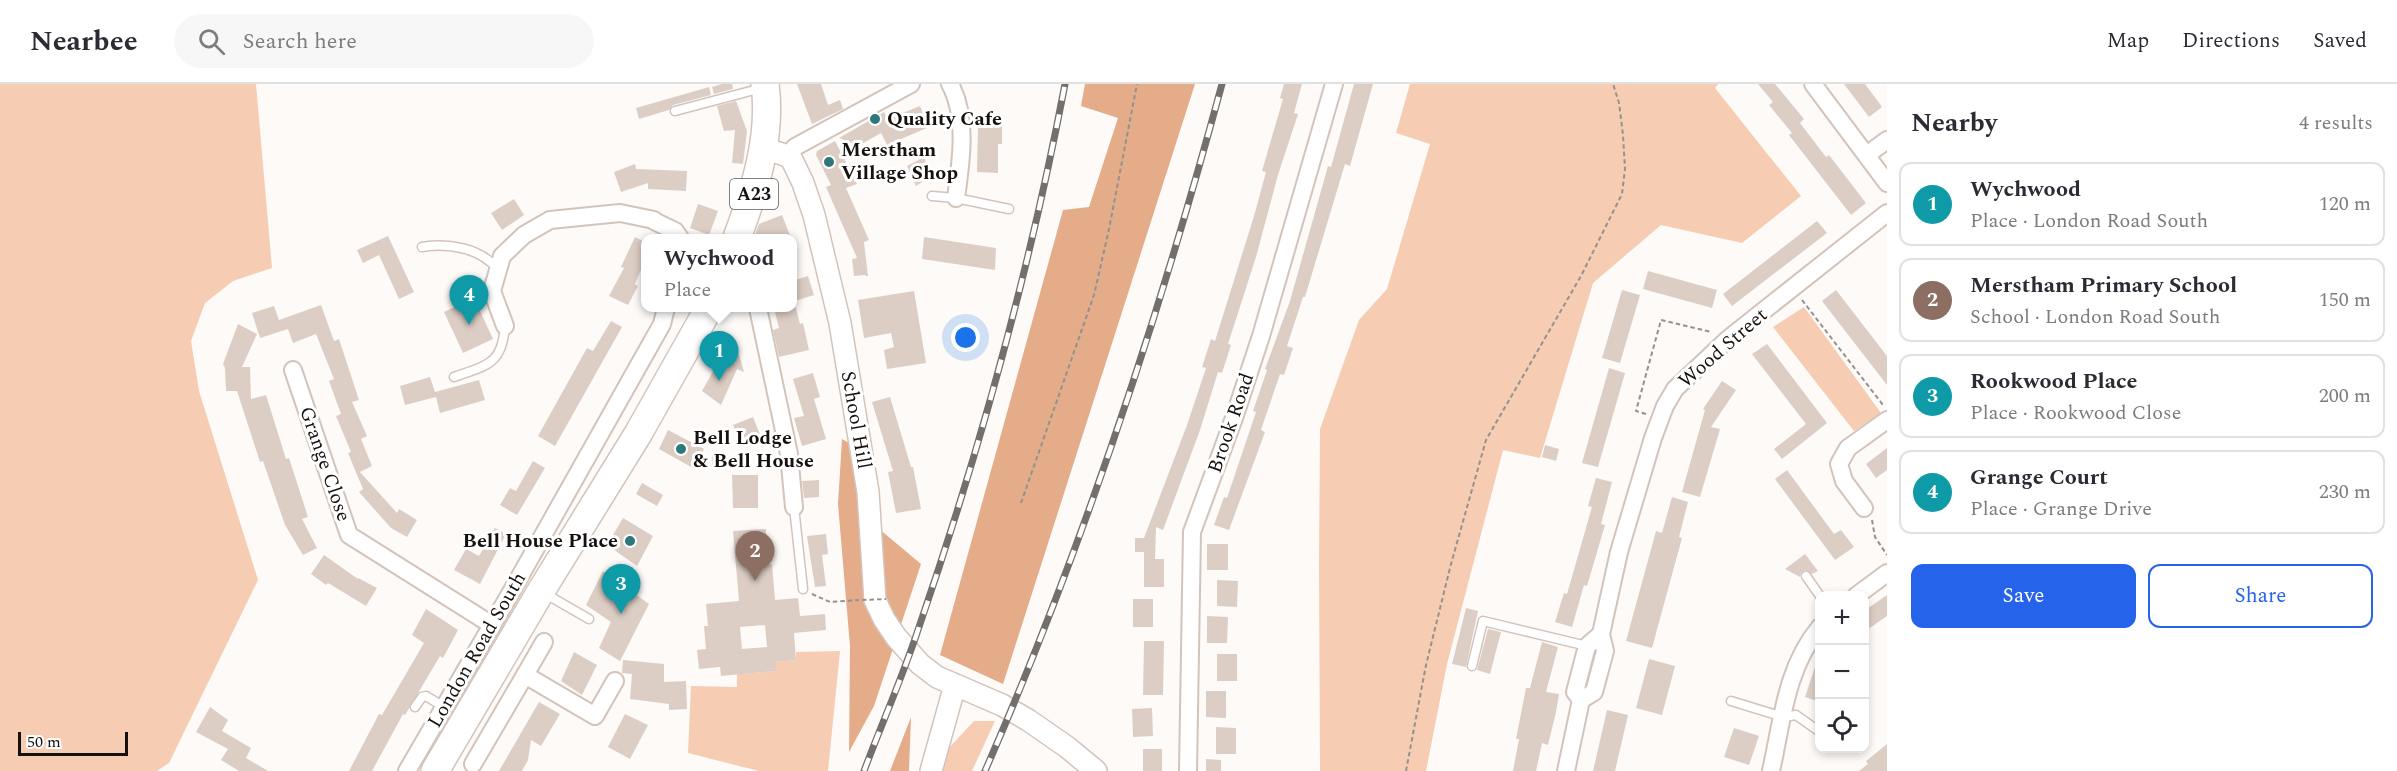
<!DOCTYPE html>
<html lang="en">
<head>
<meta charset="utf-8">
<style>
  body { margin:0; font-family:Spectral,serif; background:#f7f7f7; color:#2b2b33 }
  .controls { position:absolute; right:18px; bottom:18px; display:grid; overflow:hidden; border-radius:12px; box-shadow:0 3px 9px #0003 }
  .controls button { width:54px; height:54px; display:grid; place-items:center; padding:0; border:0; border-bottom:2px solid #e1e1e2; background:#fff; color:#2b2b33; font:30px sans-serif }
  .scale { position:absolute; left:18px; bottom:15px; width:110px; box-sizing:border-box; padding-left:6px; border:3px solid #16110e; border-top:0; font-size:16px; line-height:21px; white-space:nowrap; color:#16110e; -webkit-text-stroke:4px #fff; paint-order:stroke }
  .you { position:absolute; left:966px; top:254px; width:21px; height:21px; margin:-15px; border:4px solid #fff; border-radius:50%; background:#1a73e8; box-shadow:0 0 0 9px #1a73e833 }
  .badge { display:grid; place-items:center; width:39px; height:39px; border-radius:50%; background:#2563eb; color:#fff; font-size:20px; font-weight:700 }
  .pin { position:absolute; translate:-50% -50px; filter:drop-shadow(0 2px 3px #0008) }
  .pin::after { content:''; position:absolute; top:32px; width:21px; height:18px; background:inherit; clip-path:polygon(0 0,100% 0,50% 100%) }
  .popup { position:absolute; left:641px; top:150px; width:156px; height:78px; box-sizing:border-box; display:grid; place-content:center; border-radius:12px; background:#fff; filter:drop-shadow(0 2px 4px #0005); font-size:20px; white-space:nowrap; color:#7c7c81 }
  .popup b { font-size:22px; color:#2b2b33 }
  .popup::after { content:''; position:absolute; left:50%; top:100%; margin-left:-12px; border:12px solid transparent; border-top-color:#fff }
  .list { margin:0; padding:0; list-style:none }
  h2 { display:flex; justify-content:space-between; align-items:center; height:78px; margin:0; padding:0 24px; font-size:26px }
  h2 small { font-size:20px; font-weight:400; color:#7c7c81 }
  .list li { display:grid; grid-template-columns:39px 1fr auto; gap:18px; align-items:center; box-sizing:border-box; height:84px; margin:0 12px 12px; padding:0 12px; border:2px solid #e1e1e2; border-radius:12px }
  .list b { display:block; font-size:22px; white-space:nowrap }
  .list p { margin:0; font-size:20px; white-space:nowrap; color:#7c7c81 }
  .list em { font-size:20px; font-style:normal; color:#7c7c81 }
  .actions { display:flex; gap:12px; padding:18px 24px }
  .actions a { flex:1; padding:14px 0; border:2px solid #2563eb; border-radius:12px; text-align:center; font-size:21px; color:#2563eb }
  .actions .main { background:#2563eb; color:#fff }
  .icon { flex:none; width:33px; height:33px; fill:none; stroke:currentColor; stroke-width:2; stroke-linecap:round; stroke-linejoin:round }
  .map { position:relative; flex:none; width:1887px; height:687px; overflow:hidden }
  header { display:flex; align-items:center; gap:36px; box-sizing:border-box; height:84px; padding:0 30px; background:#fff; border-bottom:2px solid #e1e1e2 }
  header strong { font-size:28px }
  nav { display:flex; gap:33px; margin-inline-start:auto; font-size:21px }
  .search { width:420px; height:54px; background:#f7f7f7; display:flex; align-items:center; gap:15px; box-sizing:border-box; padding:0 21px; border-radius:33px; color:#7c7c81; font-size:22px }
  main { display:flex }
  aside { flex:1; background:#fff }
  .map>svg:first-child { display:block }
  .green { fill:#f6ccb2 }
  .forest { fill:#e4ac89 }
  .building { fill:#ddcec5; fill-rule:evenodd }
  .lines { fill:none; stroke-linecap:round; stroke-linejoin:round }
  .service-casing { stroke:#d3c4bb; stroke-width:11 }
  .minor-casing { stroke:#d3c4bb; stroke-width:20 }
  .tertiary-casing { stroke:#d3c4bb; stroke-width:24 }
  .primary-casing { stroke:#d3c4bb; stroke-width:30 }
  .path { stroke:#95918f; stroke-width:2; stroke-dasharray:4.5 3; stroke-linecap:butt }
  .service { stroke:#fff; stroke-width:8 }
  .minor { stroke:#fff; stroke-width:16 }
  .tertiary { stroke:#fff; stroke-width:21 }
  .primary { stroke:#fff; stroke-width:27 }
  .rail-casing { stroke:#736f6c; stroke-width:7 }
  .rail { stroke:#fff; stroke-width:4.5; stroke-dasharray:14; stroke-linecap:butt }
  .path-bridge { stroke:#95918f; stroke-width:2; stroke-dasharray:4.5 3; stroke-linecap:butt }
  .poi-dot { fill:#2e777d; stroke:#fff; stroke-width:2 }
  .labels { text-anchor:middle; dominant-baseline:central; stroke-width:6; stroke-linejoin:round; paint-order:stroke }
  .shield { fill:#fff; stroke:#5c5856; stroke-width:1.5 }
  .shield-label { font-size:18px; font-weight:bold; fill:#16110e }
  .poi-label { font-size:20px; font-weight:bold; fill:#16110e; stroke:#fff; text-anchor:start }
  .street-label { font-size:20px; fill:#16110e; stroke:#fff }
</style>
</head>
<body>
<header>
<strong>Nearbee</strong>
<div class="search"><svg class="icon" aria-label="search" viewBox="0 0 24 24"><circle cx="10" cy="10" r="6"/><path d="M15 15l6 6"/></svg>Search here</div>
<nav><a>Map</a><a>Directions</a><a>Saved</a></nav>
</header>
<main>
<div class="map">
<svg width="1887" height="687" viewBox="0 0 1887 687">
  <rect width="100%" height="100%" fill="#fdfaf8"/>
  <g class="green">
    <polygon points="0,0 256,0 272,184 233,197 205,219 191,257 199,307 258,496 169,679 157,687 0,687"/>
    <polygon points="1410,0 1718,0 1715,4 1801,112 1742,159 1661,141 1593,199 1540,374 1503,366 1447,580 1426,687 1320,687 1319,480 1320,345 1359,236 1387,205 1430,60 1396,49"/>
    <polygon points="1804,223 1881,329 1854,347 1773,243"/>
    <polygon points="840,567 828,687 759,687 688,669 691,602 737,603 737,590 776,587 776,578 796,576 796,568"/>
    <polygon points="974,637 995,637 972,687 941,687 947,666"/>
  </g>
  <g class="forest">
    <polygon points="1085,0 1195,0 1003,600 940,571 1063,126 1089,123 1118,34 1081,22"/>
    <polygon points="842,355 849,359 878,444 921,480 874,622 849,668 850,562 838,420"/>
    <polygon points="911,633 909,687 890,687"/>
  </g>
  <g class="building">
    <polygon points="722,0 732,0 733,5 714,10 712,3"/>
    <polygon points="797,0 821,0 828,21 840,16 843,25 812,40"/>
    <polygon points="1284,0 1302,0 1294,29 1298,30 1278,91 1256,173 1228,260 1231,261 1222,289 1218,288 1200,346 1163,446 1156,443 1155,475 1164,475 1164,503 1144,503 1144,468 1135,468 1135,454 1144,454 1187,341 1206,284 1202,283 1211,255 1215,257 1254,132 1266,88 1262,87 1283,15 1280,14"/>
    <polygon points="1354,0 1373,0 1350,82 1345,80 1305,213 1303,213 1287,262 1293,264 1284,291 1280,290 1261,346 1265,348 1229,446 1214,441 1224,413 1227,414 1256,328 1253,327 1267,286 1265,285 1290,217 1328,82 1331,83"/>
    <polygon points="1758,0 1775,0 1804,35 1800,39 1826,73 1829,71 1866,119 1851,131 1789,51 1792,49 1769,21 1773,18"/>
    <polygon points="1844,0 1865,0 1882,23 1869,33"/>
    <polygon points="709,3 711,11 673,21 669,26 639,35 636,24"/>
    <polygon points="736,17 747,47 743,80 732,79 735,46 724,47 717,22"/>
    <polygon points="920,22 929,43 901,55 907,67 894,74 881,49 858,62 839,54 884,28 888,35"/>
    <polygon points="978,41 1002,42 1002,60 998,60 998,89 977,88"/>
    <polygon points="835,57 857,100 846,104 869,156 864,158 868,192 866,192 865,191 854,192 852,175 857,174 826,103 831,101 816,71 817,67"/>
    <polygon points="924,73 931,92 916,102 907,82"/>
    <polygon points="635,80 636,85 687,87 686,107 648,105 648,99 621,108 614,88"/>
    <polygon points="514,115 524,131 502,146 491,129"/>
    <polygon points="698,120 718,127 709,151 690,144"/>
    <polygon points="782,131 791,154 754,154 759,140"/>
    <polygon points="1817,137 1827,149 1732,222 1723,210"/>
    <polygon points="388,152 414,208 399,215 379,171 363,179 357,166"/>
    <polygon points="635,153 645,158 645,176 635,200 638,202 628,221 609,212 624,184 621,183"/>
    <polygon points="924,153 996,164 995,186 922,175"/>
    <polygon points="1648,187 1717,206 1712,224 1643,205"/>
    <polygon points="808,192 814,211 792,218 792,197"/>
    <polygon points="1622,206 1640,211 1620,279 1602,274"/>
    <polygon points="1836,206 1887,272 1887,301 1822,217"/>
    <polygon points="914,207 926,279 887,285 884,266 894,263 891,249 864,254 858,216"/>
    <polygon points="474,214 493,255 463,269 444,228"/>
    <polygon points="321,221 334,257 339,255 359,316 352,318 367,352 361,355 372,382 360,388 397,429 399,425 417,436 407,453 391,444 359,408 363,405 348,369 351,368 336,332 341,330 329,297 334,295 316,250 293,259 288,245 260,254 252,229 274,222 279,236"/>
    <polygon points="774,224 796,224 800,240 803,239 809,266 779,273 773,246 779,244"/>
    <polygon points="611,237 622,243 555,362 538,352 587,264 593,267"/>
    <polygon points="238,240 257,250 242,283 250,283 251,315 266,311 286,375 289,374 308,433 302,435 317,464 303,471 285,441 263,377 260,378 237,307 226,307 225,284 223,280"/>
    <polygon points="722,257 737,264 744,288 737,285 721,321 702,307 719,277 713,274"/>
    <polygon points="1767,260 1827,339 1782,375 1774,365 1806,340 1752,270"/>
    <polygon points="1609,284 1625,289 1598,383 1582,379"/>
    <polygon points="813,289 820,313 814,315 826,355 802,362 794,334 804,332 793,295"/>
    <polygon points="430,293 435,308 479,296 485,316 440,329 436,313 405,321 400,302"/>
    <polygon points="1722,297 1736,306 1711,343 1720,345 1700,413 1682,408 1705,326 1703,325"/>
    <polygon points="890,313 911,383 913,383 921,425 896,429 888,388 893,387 872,318"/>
    <polygon points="753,333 761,353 740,362 733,341"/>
    <polygon points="668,346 704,365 693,384 659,365"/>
    <polygon points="1545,361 1559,365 1556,377 1542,373"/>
    <polygon points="1887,364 1887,386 1876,394 1866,380"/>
    <polygon points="726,372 727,383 713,385 712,373"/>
    <polygon points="533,377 545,384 517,431 500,421 510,404 516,407"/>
    <polygon points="1787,386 1834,450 1841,446 1854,463 1835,476 1775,395"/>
    <polygon points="732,391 758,391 758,424 733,424"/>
    <polygon points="1596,394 1612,398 1601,440 1605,441 1587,502 1584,501 1572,543 1555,538 1564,509 1567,510 1592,423 1588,422"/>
    <polygon points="819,396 819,413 804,414 802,397"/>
    <polygon points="642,399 663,411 657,422 636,410"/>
    <polygon points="1672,413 1688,418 1679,453 1682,454 1652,564 1626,557 1656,447 1662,449"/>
    <polygon points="623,434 653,452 637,482 607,461"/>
    <polygon points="495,444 506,450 480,500 454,486 466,465 479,472"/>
    <path d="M766,445V458L752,459L754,482L772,480L775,516L798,514L800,532L825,530L826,546L794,549L796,576L776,578V587L721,592L720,583L699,585L697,566L706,565L704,542H708L706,520L739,517L733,447ZM765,541L767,563L742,565L740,543Z"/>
    <polygon points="826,450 828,470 822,471 826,502 815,503 807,452"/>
    <rect x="1207" y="460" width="21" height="26"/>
    <polygon points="1805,470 1818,487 1812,490 1805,486 1801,489 1800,493 1785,485"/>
    <polygon points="324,471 358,495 358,494 377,504 366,522 328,499 326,501 311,490"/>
    <polygon points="603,487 649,520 620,577 599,564 611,538 586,521"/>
    <polygon points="1217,496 1238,497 1237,523 1217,522"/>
    <polygon points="1887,511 1887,532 1864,548 1864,527"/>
    <rect x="1133" y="515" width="20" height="28"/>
    <polygon points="1466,524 1478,527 1466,583 1452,580"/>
    <polygon points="426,525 458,546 443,574 440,572 405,631 403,630 372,687 349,687 379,630 382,631 424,559 412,551"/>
    <polygon points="1207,532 1228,533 1227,559 1207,559"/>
    <polygon points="1488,545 1501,548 1490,590 1477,586"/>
    <polygon points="1144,557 1164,557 1163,611 1143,611"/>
    <polygon points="1542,558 1558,563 1546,608 1559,610 1556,628 1548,661 1542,659 1536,687 1513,687 1519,655 1516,655 1526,604 1530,604"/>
    <polygon points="574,568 597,581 582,611 561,597"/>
    <rect x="1217" y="570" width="20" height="27"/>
    <polygon points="1649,575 1675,582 1662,631 1636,624"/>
    <polygon points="623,576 664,580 664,598 686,597 687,625 669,626 669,620 630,615 632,590 622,589"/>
    <polygon points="1817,577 1820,577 1820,611 1817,617 1805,613"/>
    <polygon points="1206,607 1226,607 1226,634 1206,633"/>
    <polygon points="539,618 560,630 541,662 531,656 528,676 522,687 499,687"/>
    <polygon points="210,623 228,636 222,647 251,664 246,674 268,687 239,687 221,676 228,665 196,648"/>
    <polygon points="1152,624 1153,652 1133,653 1132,625"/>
    <polygon points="1607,626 1628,631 1615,687 1593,687"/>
    <polygon points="625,630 648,641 630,675 608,663"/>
    <polygon points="1216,643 1236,644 1236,670 1216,670"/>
    <polygon points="1734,644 1759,652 1749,681 1724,673"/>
    <polygon points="1887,660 1887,687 1859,687 1868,680 1866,677"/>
    <rect x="1143" y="665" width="19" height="22"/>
    <polygon points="1206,675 1221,676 1221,687 1206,687"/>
  </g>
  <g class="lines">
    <g class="service-casing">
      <g id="service">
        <polyline points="675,27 762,4"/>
        <polyline points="932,112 956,114 1009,125"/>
        <path d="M422,163C447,159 481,163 498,186"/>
        <path d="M454,293C487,281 502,281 505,242"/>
        <polyline points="794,423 803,505"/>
        <polyline points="1806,492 1820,512"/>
        <polyline points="544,509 589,535"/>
        <polyline points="1472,582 1483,537 1587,562"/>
        <polyline points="1731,617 1783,633 1796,631 1820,648"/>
        <polyline points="415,623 422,613 426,612 444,623"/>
      </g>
    </g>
    <g class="minor-casing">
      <g id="minor">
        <path d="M950,0C968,33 961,78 956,114"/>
        <polyline points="1813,0 1887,99"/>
        <polyline points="1868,70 1887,56"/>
        <polyline points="788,72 795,63 911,0"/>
        <polyline points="654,137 675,147 680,154"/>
        <polyline points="758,224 789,370 794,423"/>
        <polyline points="505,242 492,207 502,172 524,151 550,136 620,129 654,136"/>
        <polyline points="293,286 349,451 492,541"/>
        <polyline points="1864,424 1844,397 1839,380 1848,364 1887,336"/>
        <polyline points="1856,512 1887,489"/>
        <polyline points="525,591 544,558"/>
        <polyline points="1581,616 1575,608 1587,562 1601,550"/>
        <polyline points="473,680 525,591 595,632 615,597"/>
        <polyline points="407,687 510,510 662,240 666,224"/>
        <polyline points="1188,687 1192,448 1234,334 1261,252 1334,0"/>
        <polyline points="1566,687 1581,616 1594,608 1605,567 1601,550 1619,468 1653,354 1665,322 1675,305 1728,255 1887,129"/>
        <path d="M1771,687C1782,638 1786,583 1820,543"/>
      </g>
    </g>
    <g class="tertiary-casing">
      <g id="tertiary">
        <polyline points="763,64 788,72 792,76 803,99 814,131 840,239 868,408 875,516 884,535 896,553 920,580 937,593 1002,621 1028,636 1067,663 1096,687"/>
        <polyline points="931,687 955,601"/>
      </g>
    </g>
    <g class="primary-casing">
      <g id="primary">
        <path d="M737,154C755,105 772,53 765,0"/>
        <polyline points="435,687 541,507 638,350 709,224"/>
      </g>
    </g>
    <g class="path">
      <polyline points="1802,216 1883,321"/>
      <polyline points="1646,330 1636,327 1661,236 1711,248"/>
      <polyline points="1021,419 1094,211 1109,145 1137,0"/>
      <polyline points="1872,436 1875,453 1887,471"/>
      <polyline points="812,510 830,518 859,516"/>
      <polyline points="1406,687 1426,581 1451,480 1486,356 1581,192 1622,110 1625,85 1623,51 1619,19 1613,0"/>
    </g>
    <use href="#service" class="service"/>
    <use href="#minor" class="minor"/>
    <use href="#tertiary" class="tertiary"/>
    <use href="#primary" class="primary"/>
    <g class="rail-casing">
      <g id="rail">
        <path d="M864,687C882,639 903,592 919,543C980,366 1030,184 1065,0"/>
        <path d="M985,687C1082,466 1159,233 1222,0"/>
      </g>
    </g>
    <use href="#rail" class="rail"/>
    <polyline class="path-bridge" points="862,516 886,515"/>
  </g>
  <g class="poi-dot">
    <circle cx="875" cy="35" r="6"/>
    <circle cx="829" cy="78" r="6"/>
    <circle cx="681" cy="365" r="6"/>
    <circle cx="630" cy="457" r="6"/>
  </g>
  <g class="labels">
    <rect class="shield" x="730" y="95" width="48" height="30" rx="4.5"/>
    <g class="shield-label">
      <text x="754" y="110">A23</text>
    </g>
    <g class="poi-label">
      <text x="887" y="35">Quality Cafe</text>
      <text x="841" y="66">Merstham<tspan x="841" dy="23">Village Shop</tspan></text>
      <text x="693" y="354">Bell Lodge<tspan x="693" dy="23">&amp; Bell House</tspan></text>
      <text x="618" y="457" text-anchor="end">Bell House Place</text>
    </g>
    <g class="street-label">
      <text transform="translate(1723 264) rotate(-41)">Wood Street</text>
      <text transform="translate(856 336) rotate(80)">School Hill</text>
      <text transform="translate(1231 339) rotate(-71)">Brook Road</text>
      <text transform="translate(325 380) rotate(71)">Grange Close</text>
      <text transform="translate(477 566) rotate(-60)">London Road South</text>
    </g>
  </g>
</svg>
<div class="controls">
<button>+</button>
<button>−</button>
<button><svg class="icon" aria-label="locate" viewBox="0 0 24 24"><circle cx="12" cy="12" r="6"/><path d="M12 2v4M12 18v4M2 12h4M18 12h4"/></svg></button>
</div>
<div class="scale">50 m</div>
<div class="you"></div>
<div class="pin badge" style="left:719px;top:297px;background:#0f9aa8">1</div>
<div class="popup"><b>Wychwood</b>Place</div>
<div class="pin badge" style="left:755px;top:497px;background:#8d6e63">2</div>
<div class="pin badge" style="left:621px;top:530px;background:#0f9aa8">3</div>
<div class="pin badge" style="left:469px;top:241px;background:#0f9aa8">4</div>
</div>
<aside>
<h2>Nearby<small>4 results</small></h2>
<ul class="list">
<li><span class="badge" style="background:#0f9aa8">1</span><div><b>Wychwood</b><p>Place · London Road South</p></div><em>120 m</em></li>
<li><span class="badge" style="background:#8d6e63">2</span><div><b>Merstham Primary School</b><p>School · London Road South</p></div><em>150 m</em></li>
<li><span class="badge" style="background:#0f9aa8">3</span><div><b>Rookwood Place</b><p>Place · Rookwood Close</p></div><em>200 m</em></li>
<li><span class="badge" style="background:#0f9aa8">4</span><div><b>Grange Court</b><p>Place · Grange Drive</p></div><em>230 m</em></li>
</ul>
<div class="actions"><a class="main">Save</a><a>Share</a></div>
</aside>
</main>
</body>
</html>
